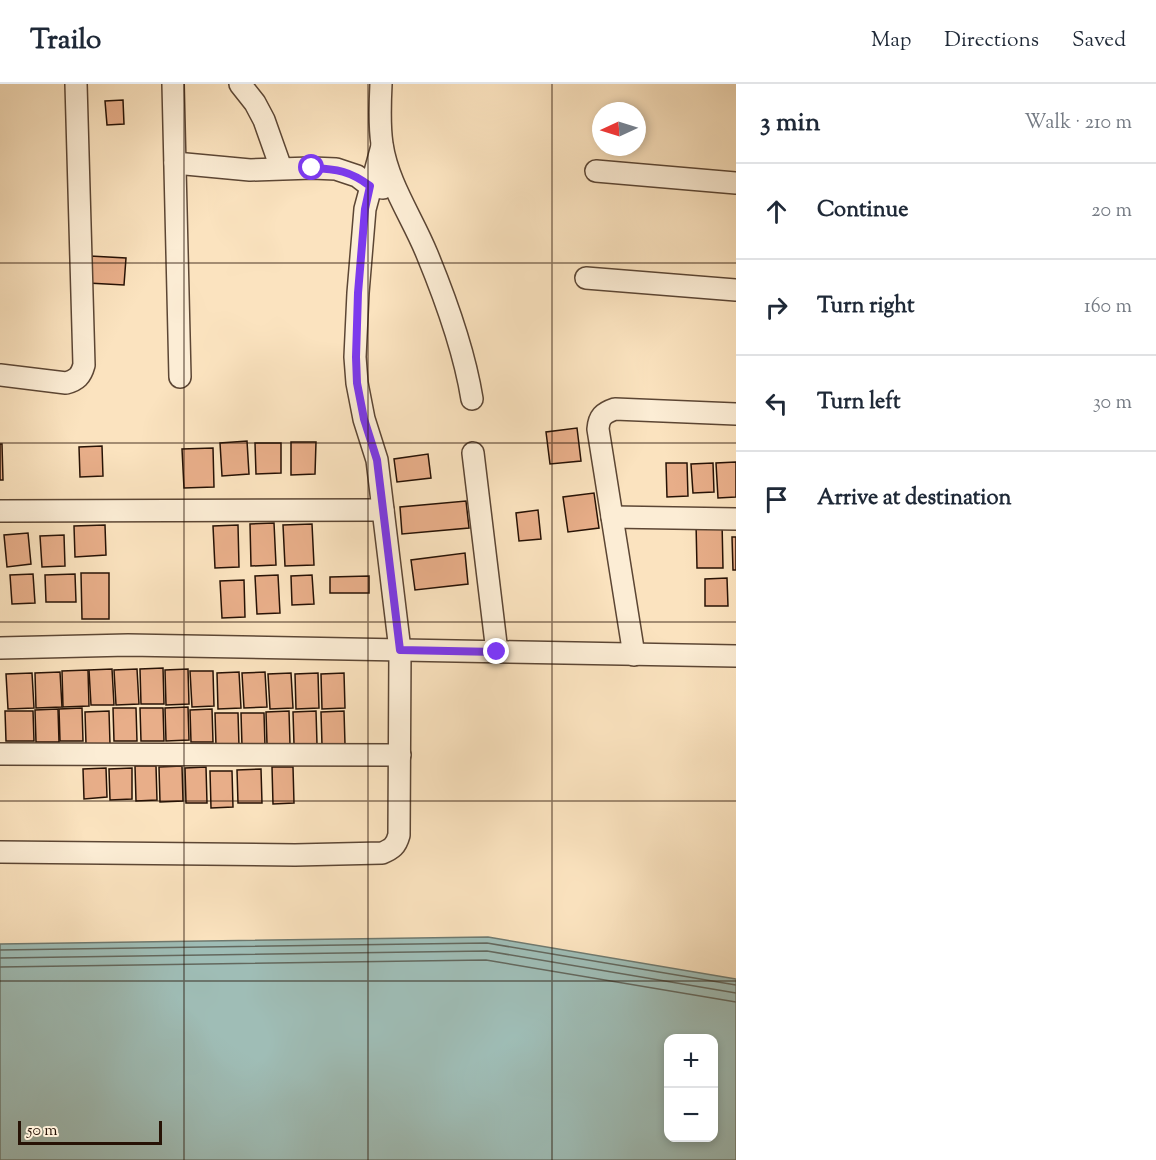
<!DOCTYPE html>
<html lang="en">
<head>
<meta charset="utf-8">
<style>
  body { margin:0; font-family:"Sorts Mill Goudy",serif; background:#f2f2f3; color:#1f2937 }
  .controls { position:absolute; right:18px; bottom:18px; display:grid; overflow:hidden; border-radius:12px; box-shadow:0 3px 9px #0003 }
  .controls button { width:54px; height:54px; display:grid; place-items:center; padding:0; border:0; border-bottom:2px solid #e0e1e3; background:#fff; color:#1f2937; font:30px sans-serif }
  .compass { position:absolute; left:592px; top:18px; width:54px; height:54px; border-radius:50%; background:#fff; box-shadow:0 3px 9px #0003; rotate:266deg }
  .scale { position:absolute; left:18px; bottom:15px; width:144px; box-sizing:border-box; padding-left:6px; border:3px solid #271205; border-top:0; font-size:16px; line-height:21px; white-space:nowrap; color:#271205; -webkit-text-stroke:4px #fcedd5; paint-order:stroke }
  .stop { position:absolute; width:18px; height:18px; margin:-14px; border:4px solid #7c3aed; border-radius:50%; background:#fff }
  .stop.end { background:#7c3aed; border-color:#fff; box-shadow:0 2px 6px #0008 }
  .list { margin:0; padding:0; list-style:none }
  h2 { display:flex; justify-content:space-between; align-items:center; height:78px; margin:0; padding:0 24px; font-size:26px }
  h2 small { font-size:20px; font-weight:400; color:#747a83 }
  .list li { display:grid; grid-template-columns:39px 1fr auto; gap:18px; align-items:center; box-sizing:border-box; height:96px; padding:0 24px; border-top:2px solid #e0e1e3 }
  .list b { display:block; font-size:22px; white-space:nowrap }
  .list em { font-size:20px; font-style:normal; color:#747a83 }
  .icon { flex:none; width:33px; height:33px; fill:none; stroke:currentColor; stroke-width:2; stroke-linecap:round; stroke-linejoin:round }
  .map { position:relative; flex:none; width:736px; height:1076px; overflow:hidden }
  header { display:flex; align-items:center; gap:36px; box-sizing:border-box; height:84px; padding:0 30px; background:#fff; border-bottom:2px solid #e0e1e3 }
  header strong { font-size:28px }
  nav { display:flex; gap:33px; margin-inline-start:auto; font-size:21px }
  main { display:flex }
  aside { flex:1; background:#fff }
  .map>svg:first-child { display:block }
  .water { fill:#9fbdb6; stroke:#6f796f; stroke-width:1.5; fill-rule:evenodd }
  .lines { fill:none; stroke-linecap:round; stroke-linejoin:round }
  .shore { stroke:#63685e; stroke-width:1.5 }
  .building { fill:#e8ae89; stroke:#271205; stroke-width:1.5 }
  .street-casing { stroke:#5c4634; stroke-width:24 }
  .street { stroke:#fcedd5; stroke-width:21 }
  .route { stroke:#7c3aed; stroke-width:8 }
  .grid { fill:none; stroke:#271205; stroke-width:1.5; stroke-opacity:0.55 }
</style>
</head>
<body>
<header>
<strong>Trailo</strong>
<nav><a>Map</a><a>Directions</a><a>Saved</a></nav>
</header>
<main>
<div class="map">
<svg width="736" height="1076" viewBox="0 0 736 1076">
  <rect width="100%" height="100%" fill="#fbe3bf"/>
  <filter id="stains"><feTurbulence type="fractalNoise" baseFrequency=".00333" numOctaves="4"/><feColorMatrix values="0 0 0 0 .2 0 0 0 0 .09 0 0 0 0 .02 0 0 0 .5 -.17"/></filter>
  <radialGradient id="worn" r=".72"><stop offset=".6" stop-color="#630" stop-opacity="0"/><stop offset="1" stop-color="#630" stop-opacity=".3"/></radialGradient>
  <path class="water" d="M488,853L736,895V1076H0V860ZM668,954H714V1054H668Z"/>
  <g class="lines">
    <g class="shore">
      <polyline points="0,866 487,859 736,901"/>
      <polyline points="0,874 487,867 736,909"/>
      <polyline points="0,883 486,876 736,918"/>
    </g>
  </g>
  <g class="building">
    <polygon points="123,16 124,40 107,41 105,17"/>
    <polygon points="90,172 126,174 124,201 88,199"/>
    <polygon points="577,344 581,377 550,380 546,348"/>
    <polygon points="247,357 249,390 222,392 220,359"/>
    <polygon points="291,358 316,358 315,390 291,391"/>
    <polygon points="255,359 281,359 281,389 256,390"/>
    <polygon points="0,360 2,360 3,396 0,396"/>
    <polygon points="102,362 103,392 80,393 79,363"/>
    <polygon points="213,364 214,403 184,404 182,365"/>
    <polygon points="428,370 431,394 397,398 394,375"/>
    <polygon points="736,378 736,413 718,414 716,379"/>
    <polygon points="666,379 687,379 688,412 667,413"/>
    <polygon points="713,379 714,408 693,409 691,380"/>
    <polygon points="594,409 599,444 568,448 563,413"/>
    <polygon points="466,417 469,444 402,450 400,423"/>
    <polygon points="538,426 541,455 519,457 516,429"/>
    <polygon points="722,438 723,484 697,484 696,439"/>
    <polygon points="274,439 276,481 251,482 250,440"/>
    <polygon points="312,440 314,481 285,482 283,441"/>
    <polygon points="105,441 106,471 75,473 74,442"/>
    <polygon points="238,441 239,483 215,484 213,442"/>
    <polygon points="28,449 31,480 7,483 4,451"/>
    <polygon points="64,451 65,482 42,483 40,452"/>
    <polygon points="732,453 736,453 736,486 733,486"/>
    <polygon points="465,469 468,500 415,506 411,476"/>
    <polygon points="81,489 109,489 109,535 82,535"/>
    <polygon points="33,490 35,519 12,520 10,491"/>
    <polygon points="75,490 76,518 46,518 45,491"/>
    <polygon points="278,491 280,529 257,530 255,492"/>
    <polygon points="312,491 314,520 292,521 291,492"/>
    <polygon points="369,492 369,509 330,509 330,493"/>
    <polygon points="727,494 728,522 705,522 705,495"/>
    <polygon points="244,496 245,533 222,534 220,497"/>
    <polygon points="163,584 164,620 141,620 140,585"/>
    <polygon points="112,585 114,621 91,621 89,586"/>
    <polygon points="137,585 139,620 116,621 114,586"/>
    <polygon points="188,585 189,620 166,621 165,586"/>
    <polygon points="88,586 89,622 63,623 62,587"/>
    <polygon points="190,587 213,587 214,622 192,623"/>
    <polygon points="60,588 62,623 36,624 35,589"/>
    <polygon points="239,588 241,624 218,625 217,589"/>
    <polygon points="265,588 267,623 244,624 242,589"/>
    <polygon points="32,589 34,624 8,625 6,590"/>
    <polygon points="291,589 293,624 270,625 268,590"/>
    <polygon points="318,589 319,624 296,625 295,590"/>
    <polygon points="344,589 345,624 322,625 321,590"/>
    <polygon points="188,623 189,656 166,657 165,624"/>
    <polygon points="82,624 83,657 60,657 59,625"/>
    <polygon points="113,624 136,624 137,657 114,657"/>
    <polygon points="140,624 163,624 164,657 141,657"/>
    <polygon points="58,625 59,658 36,658 35,626"/>
    <polygon points="212,625 213,658 191,658 190,626"/>
    <polygon points="5,627 33,627 34,657 6,657"/>
    <polygon points="109,627 110,660 86,660 85,628"/>
    <polygon points="289,627 290,660 267,660 266,628"/>
    <polygon points="316,627 317,660 294,660 293,628"/>
    <polygon points="344,627 345,660 322,661 321,628"/>
    <polygon points="215,629 238,629 239,662 216,662"/>
    <polygon points="241,629 264,629 265,662 242,662"/>
    <polygon points="135,682 156,682 157,716 136,717"/>
    <polygon points="182,682 183,717 160,718 159,683"/>
    <polygon points="206,683 207,719 186,719 185,684"/>
    <polygon points="272,683 293,683 294,719 273,720"/>
    <polygon points="106,684 107,713 84,715 83,685"/>
    <polygon points="132,684 132,715 110,716 109,685"/>
    <polygon points="261,685 262,719 238,719 237,686"/>
    <polygon points="210,687 232,687 233,723 211,724"/>
  </g>
  <g class="lines">
    <g class="street-casing">
      <g id="street">
        <polyline points="173,0 180,293"/>
        <polyline points="240,0 255,19 264,36 281,84"/>
        <path d="M381,0C380,20 379,40 382,60C388,100 412,133 427,170C446,216 464,265 472,315"/>
        <polyline points="175,79 250,86 312,84 336,85 357,92 370,102 383,104"/>
        <polyline points="596,87 736,99"/>
        <polyline points="586,194 736,206"/>
        <path d="M0,291L66,299C77,296 81,292 84,281L76,0"/>
        <polyline points="473,369 497,568"/>
        <polyline points="0,427 383,426"/>
        <polyline points="612,433 736,435"/>
        <polyline points="0,564 128,561 736,572"/>
        <path d="M634,571L598,345C599,333 603,329 615,325L736,330"/>
        <polyline points="0,670 400,671"/>
        <path d="M0,768L295,771L382,769C392,765 396,762 399,751L400,566L377,376L364,335L357,299L355,273L358,209L365,125L382,62"/>
      </g>
    </g>
    <use href="#street" class="street"/>
  </g>
  <g class="lines">
    <path class="route" d="M312,84C337,85 350,87 370,102L365,125L358,209L356,273L357,299L364,335L377,376L400,566L497,568"/>
  </g>
  <path class="grid" d="M184,0V1076M368,0V1076M552,0V1076M0,179H736M0,359H736M0,538H736M0,717H736M0,897H736"/>
  <rect width="100%" height="100%" filter="url(#stains)"/>
  <rect width="100%" height="100%" fill="url(#worn)"/>
</svg>
<div class="controls">
<button>+</button>
<button>−</button>
</div>
<svg class="compass" viewBox="-18 -18 36 36"><path d="M0-13l5 13h-10z" fill="#e53935"/><path d="M0 13l5-13h-10z" fill="#747a83"/></svg>
<div class="scale">50 m</div>
<div class="stop" style="left:312px;top:84px"></div>
<div class="stop end" style="left:497px;top:568px"></div>
</div>
<aside>
<h2>3 min<small>Walk · 210 m</small></h2>
<ul class="list">
<li><svg class="icon" aria-label="ahead" viewBox="0 0 24 24"><path d="M12 20V5M6 11l6-6 6 6"/></svg><div><b>Continue</b></div><em>20 m</em></li>
<li><svg class="icon" aria-label="right" viewBox="0 0 24 24"><path d="M7 20v-9h11M14 6l5 5-5 5"/></svg><div><b>Turn right</b></div><em>160 m</em></li>
<li><svg class="icon" aria-label="left" viewBox="0 0 24 24"><path d="M17 20v-9H6M10 6l-5 5 5 5"/></svg><div><b>Turn left</b></div><em>30 m</em></li>
<li><svg class="icon" aria-label="arrive" viewBox="0 0 24 24"><path d="M6 21V4h12l-3 4 3 4H6"/></svg><div><b>Arrive at destination</b></div></li>
</ul>
</aside>
</main>
</body>
</html>
